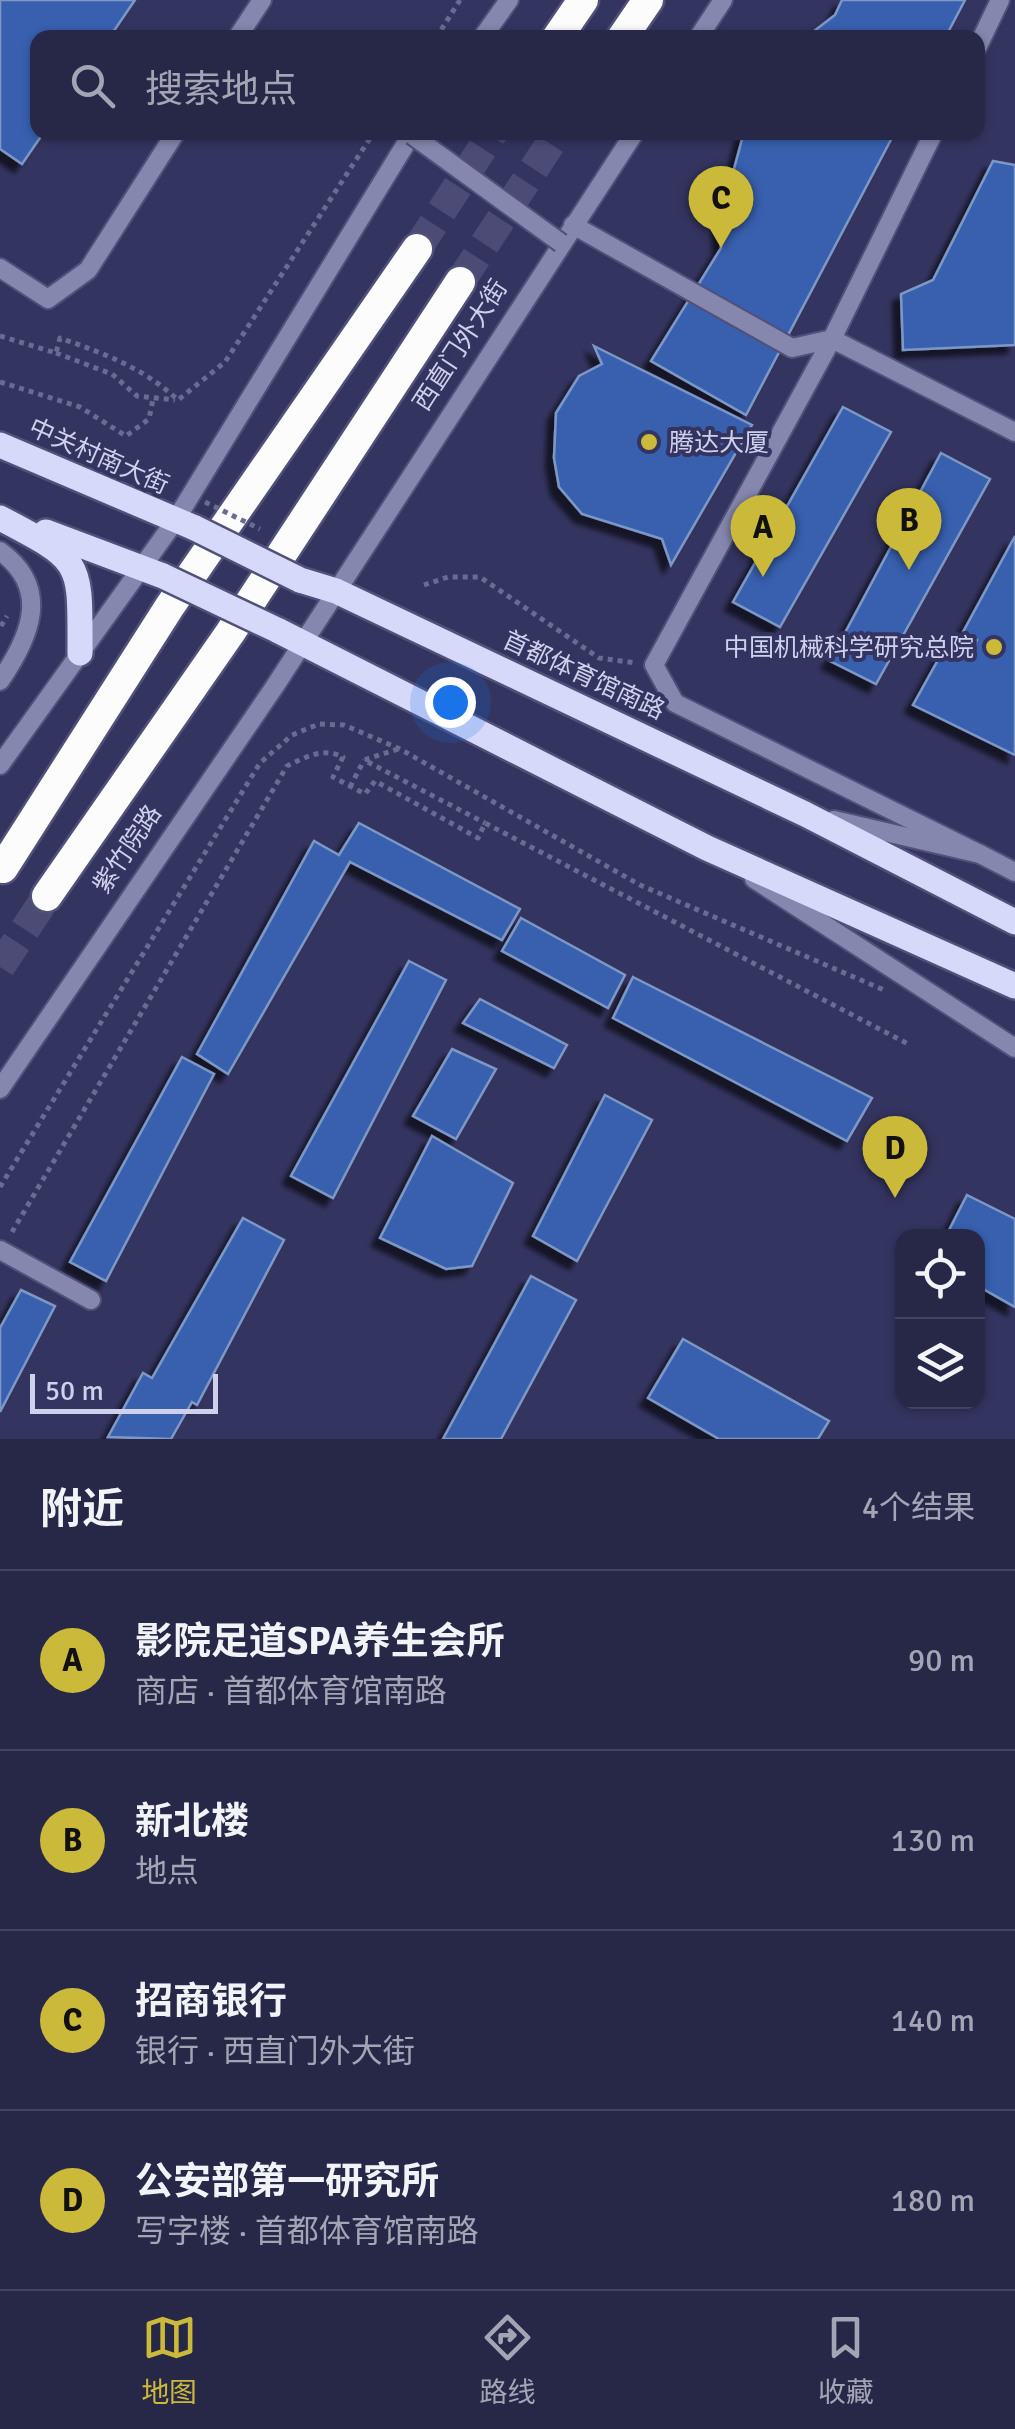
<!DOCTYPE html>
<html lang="zh">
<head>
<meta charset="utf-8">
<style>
  body { margin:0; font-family:Signika,"Noto Sans SC",sans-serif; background:#2f2f4f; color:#f1f3f6 }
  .controls { position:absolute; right:30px; bottom:30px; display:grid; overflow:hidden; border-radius:20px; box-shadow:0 2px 8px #0004 }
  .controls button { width:90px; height:90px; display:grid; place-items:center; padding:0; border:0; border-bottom:2px solid #434460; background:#272748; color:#f1f3f6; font:50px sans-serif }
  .scale { position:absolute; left:30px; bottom:25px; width:188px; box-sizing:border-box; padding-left:10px; border:5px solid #ced0ec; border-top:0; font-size:28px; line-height:35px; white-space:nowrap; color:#ced0ec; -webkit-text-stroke:8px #343460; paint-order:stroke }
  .you { position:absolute; left:450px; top:702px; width:35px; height:35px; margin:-25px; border:8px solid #fff; border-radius:50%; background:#1a73e8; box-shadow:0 0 0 15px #1a73e833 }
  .badge { display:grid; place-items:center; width:65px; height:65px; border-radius:50%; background:#cbba39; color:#111; font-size:32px; font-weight:700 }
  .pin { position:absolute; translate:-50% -82px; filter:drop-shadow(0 2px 5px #0008) }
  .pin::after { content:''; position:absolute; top:52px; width:35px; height:30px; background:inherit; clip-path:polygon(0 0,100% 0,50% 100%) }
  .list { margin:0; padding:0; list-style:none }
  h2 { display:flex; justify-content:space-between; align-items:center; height:130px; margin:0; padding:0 40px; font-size:42px }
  h2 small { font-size:32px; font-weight:400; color:#a4a5b4 }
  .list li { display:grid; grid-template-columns:65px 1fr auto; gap:30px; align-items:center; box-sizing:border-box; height:180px; padding:0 40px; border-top:2px solid #434460 }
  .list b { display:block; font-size:38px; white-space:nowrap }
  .list p { margin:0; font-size:32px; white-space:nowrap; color:#a4a5b4 }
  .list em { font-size:32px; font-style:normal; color:#a4a5b4 }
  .icon { flex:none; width:55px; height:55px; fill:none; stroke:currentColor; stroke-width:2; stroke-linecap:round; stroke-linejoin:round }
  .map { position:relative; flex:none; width:1015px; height:1439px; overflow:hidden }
  .search { position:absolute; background:#272748; box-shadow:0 2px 8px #0004; left:30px; right:30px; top:30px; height:110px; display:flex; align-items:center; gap:25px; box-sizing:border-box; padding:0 35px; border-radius:20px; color:#a4a5b4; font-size:38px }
  .sheet { height:850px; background:#272748 }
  nav { display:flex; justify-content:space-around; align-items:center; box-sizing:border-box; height:140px; border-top:2px solid #434460; background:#272748; font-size:28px; color:#a4a5b4 }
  nav a { display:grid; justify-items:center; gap:5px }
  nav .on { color:#cbba39 }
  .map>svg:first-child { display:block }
  .building { fill:#3761af; stroke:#7e98c6; stroke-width:2.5; filter:url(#shadow) }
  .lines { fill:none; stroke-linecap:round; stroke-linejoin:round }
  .highway-tunnel { stroke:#4b4b75; stroke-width:30; stroke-dasharray:30 15; stroke-linecap:butt }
  .minor-casing { stroke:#505079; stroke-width:22 }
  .major-casing { stroke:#505079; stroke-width:30 }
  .highway-casing { stroke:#505079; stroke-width:35 }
  .path { stroke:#6a6b91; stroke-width:5; stroke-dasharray:5 5; stroke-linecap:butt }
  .minor { stroke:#8587af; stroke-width:18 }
  .major { stroke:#d7d9fa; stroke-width:25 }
  .highway { stroke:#fcfcfc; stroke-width:30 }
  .minor-bridge-casing { stroke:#505079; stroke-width:22; stroke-linecap:butt }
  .major-bridge-casing { stroke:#505079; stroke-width:30; stroke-linecap:butt }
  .path-bridge { stroke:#6a6b91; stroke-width:5; stroke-dasharray:5 5; stroke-linecap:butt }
  .minor-bridge { stroke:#8587af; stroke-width:18 }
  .major-bridge { stroke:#d7d9fa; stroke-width:25 }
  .poi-dot { fill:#cbba39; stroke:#343460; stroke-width:4 }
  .labels { text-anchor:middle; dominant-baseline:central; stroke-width:8; stroke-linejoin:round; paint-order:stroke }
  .street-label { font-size:25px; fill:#ced0ec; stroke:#343460 }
  .poi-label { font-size:25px; fill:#ced0ec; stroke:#343460; text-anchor:start }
</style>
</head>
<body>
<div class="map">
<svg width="1015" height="1439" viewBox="0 0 1015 1439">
  <defs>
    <filter id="shadow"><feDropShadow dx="-8" dy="8" stdDeviation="2.5" flood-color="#0009"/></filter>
  </defs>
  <rect width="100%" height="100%" fill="#343460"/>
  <g class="building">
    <polygon points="0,0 135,0 109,38 38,38 38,132 44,132 22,164 0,149"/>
    <polygon points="842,0 965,0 945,38 805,38 835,15"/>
    <polygon points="744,132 895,132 746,415 651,361 721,248 721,217"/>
    <polygon points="993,161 1015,165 1015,345 903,350 901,294 933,280"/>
    <polygon points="594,346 752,425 671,565 662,539 582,514 559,487 554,458 556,413 579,376 602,364"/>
    <polygon points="843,407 891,432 780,627 733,602"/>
    <polygon points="941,453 990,479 876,684 830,661"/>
    <polygon points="1015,536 1015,755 913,705 948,642 970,653 977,640 963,632"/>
    <polygon points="359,823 520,909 502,940 350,862 228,1074 197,1054 314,841 339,855"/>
    <polygon points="521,918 625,975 608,1008 502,951"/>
    <polygon points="409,961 446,980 333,1198 291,1176"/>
    <polygon points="633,977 872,1098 847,1141 613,1018"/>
    <polygon points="480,999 567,1045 554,1068 463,1023"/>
    <polygon points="452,1049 496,1069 456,1139 413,1116"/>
    <polygon points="182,1057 214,1074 106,1281 70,1262"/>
    <polygon points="605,1095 652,1120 577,1261 533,1236"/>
    <polygon points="432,1136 513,1183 472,1266 446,1269 380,1238"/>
    <polygon points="967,1195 1015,1219 1015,1307 978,1286 978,1236 946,1236"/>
    <polygon points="243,1218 284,1240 197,1405 192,1402 171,1439 108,1437 143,1373 152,1378"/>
    <polygon points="531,1276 576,1300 501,1439 443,1439"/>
    <polygon points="21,1290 55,1306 0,1412 0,1328"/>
    <polygon points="683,1339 829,1421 818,1439 719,1439 648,1398"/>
  </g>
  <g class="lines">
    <g class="highway-tunnel">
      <polyline points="417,249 493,132"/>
      <polyline points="460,282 558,132"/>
      <polyline points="0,967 47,896"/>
    </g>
    <g class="minor-casing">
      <g id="minor">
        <polyline points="237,38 262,0"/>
        <polyline points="482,38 509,0"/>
        <polyline points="698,38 723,0"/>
        <polyline points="978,46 1000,0"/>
        <polyline points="934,132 832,339 654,665 675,703 980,854"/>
        <polyline points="573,225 792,348 832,339 1015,432"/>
        <polyline points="0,268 48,299 88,270 176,132"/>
        <path d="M0,551C51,588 31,636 0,681"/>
        <polyline points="0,765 175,521 413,132"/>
        <polyline points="834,820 980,854 1015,872"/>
        <polyline points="754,879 1015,1048"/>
        <polyline points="0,1089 275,686 635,132"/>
        <polyline points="0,1250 91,1300"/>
      </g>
    </g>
    <g class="major-casing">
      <g id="major">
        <polyline points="0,445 195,528"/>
        <path d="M0,518C84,562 80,560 80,653"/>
        <polyline points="46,532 163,576"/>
        <polyline points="300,580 336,591 805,814 1015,922"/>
        <polyline points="277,630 707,848 1015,986"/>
      </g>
    </g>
    <g class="highway-casing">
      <g id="highway">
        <polyline points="557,38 583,0"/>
        <polyline points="622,38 648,0"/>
        <polyline points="3,868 170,606 417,249"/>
        <polyline points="47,896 230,633 460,282"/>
      </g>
    </g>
    <g class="path">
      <polyline points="436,38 460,0"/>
      <path d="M0,336L56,353L60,338C105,354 142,367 178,400L225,362L374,132"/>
      <polyline points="56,353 112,374 137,396 175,400"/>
      <polyline points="0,382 80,407 126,436 149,419 153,399"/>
      <polyline points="424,585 448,577 480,577 599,658 636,663"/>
      <polyline points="1,626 7,616"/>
      <polyline points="398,749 364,760 485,823"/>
      <polyline points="350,787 364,760"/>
      <polyline points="0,1187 260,763 292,735 319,724 344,725 400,749 640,885 884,990"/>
      <path d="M12,1232L287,766C306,757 323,747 343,757L333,777L365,794L375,781L478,838L485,823L910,1045"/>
    </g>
    <use href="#minor" class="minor"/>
    <use href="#major" class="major"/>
    <use href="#highway" class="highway"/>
    <g class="minor-bridge-casing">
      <polyline id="minor-bridge" points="412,135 561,243"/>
    </g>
    <g class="major-bridge-casing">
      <g id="major-bridge">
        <polyline points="195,528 300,580"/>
        <polyline points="163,576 277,630"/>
      </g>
    </g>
    <polyline class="path-bridge" points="205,502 260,529"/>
    <use href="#minor-bridge" class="minor-bridge"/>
    <use href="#major-bridge" class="major-bridge"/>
  </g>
  <g class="poi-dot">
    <circle cx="649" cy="442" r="10"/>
    <circle cx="994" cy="647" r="10"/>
  </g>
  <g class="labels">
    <g class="street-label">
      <text transform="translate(460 345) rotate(-57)">西直门外大街</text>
      <text transform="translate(99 456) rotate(24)">中关村南大街</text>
      <text transform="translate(584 675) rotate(25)">首都体育馆南路</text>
      <text transform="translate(127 849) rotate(-56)">紫竹院路</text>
    </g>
    <g class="poi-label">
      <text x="669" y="442">腾达大厦</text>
      <text x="974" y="647" text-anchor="end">中国机械科学研究总院</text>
    </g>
  </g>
</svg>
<div class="controls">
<button><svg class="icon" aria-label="locate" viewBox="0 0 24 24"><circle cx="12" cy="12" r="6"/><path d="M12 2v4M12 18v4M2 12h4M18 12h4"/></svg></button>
<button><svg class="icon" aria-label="layers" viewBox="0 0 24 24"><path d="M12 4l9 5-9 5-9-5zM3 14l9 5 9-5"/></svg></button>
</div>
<div class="scale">50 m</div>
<div class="you"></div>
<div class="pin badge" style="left:763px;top:577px">A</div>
<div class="pin badge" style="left:909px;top:570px">B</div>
<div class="pin badge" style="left:721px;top:248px">C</div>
<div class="pin badge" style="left:895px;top:1198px">D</div>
<div class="search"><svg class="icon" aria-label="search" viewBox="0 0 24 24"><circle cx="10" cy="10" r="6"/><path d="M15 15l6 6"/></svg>搜索地点</div>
</div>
<section class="sheet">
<h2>附近<small>4个结果</small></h2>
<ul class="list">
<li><span class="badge">A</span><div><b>影院足道SPA养生会所</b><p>商店 · 首都体育馆南路</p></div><em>90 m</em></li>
<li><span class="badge">B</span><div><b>新北楼</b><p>地点</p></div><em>130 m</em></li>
<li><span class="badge">C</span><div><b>招商银行</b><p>银行 · 西直门外大街</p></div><em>140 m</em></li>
<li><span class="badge">D</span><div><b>公安部第一研究所</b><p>写字楼 · 首都体育馆南路</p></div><em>180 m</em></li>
</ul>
</section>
<nav>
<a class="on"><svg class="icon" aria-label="map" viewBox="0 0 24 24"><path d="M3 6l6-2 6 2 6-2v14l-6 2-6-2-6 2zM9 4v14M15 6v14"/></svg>地图</a>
<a><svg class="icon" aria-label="directions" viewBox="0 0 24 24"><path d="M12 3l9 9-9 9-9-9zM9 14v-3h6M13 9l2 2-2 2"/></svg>路线</a>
<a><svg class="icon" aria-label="saved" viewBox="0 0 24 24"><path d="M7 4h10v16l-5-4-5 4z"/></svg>收藏</a>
</nav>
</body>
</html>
